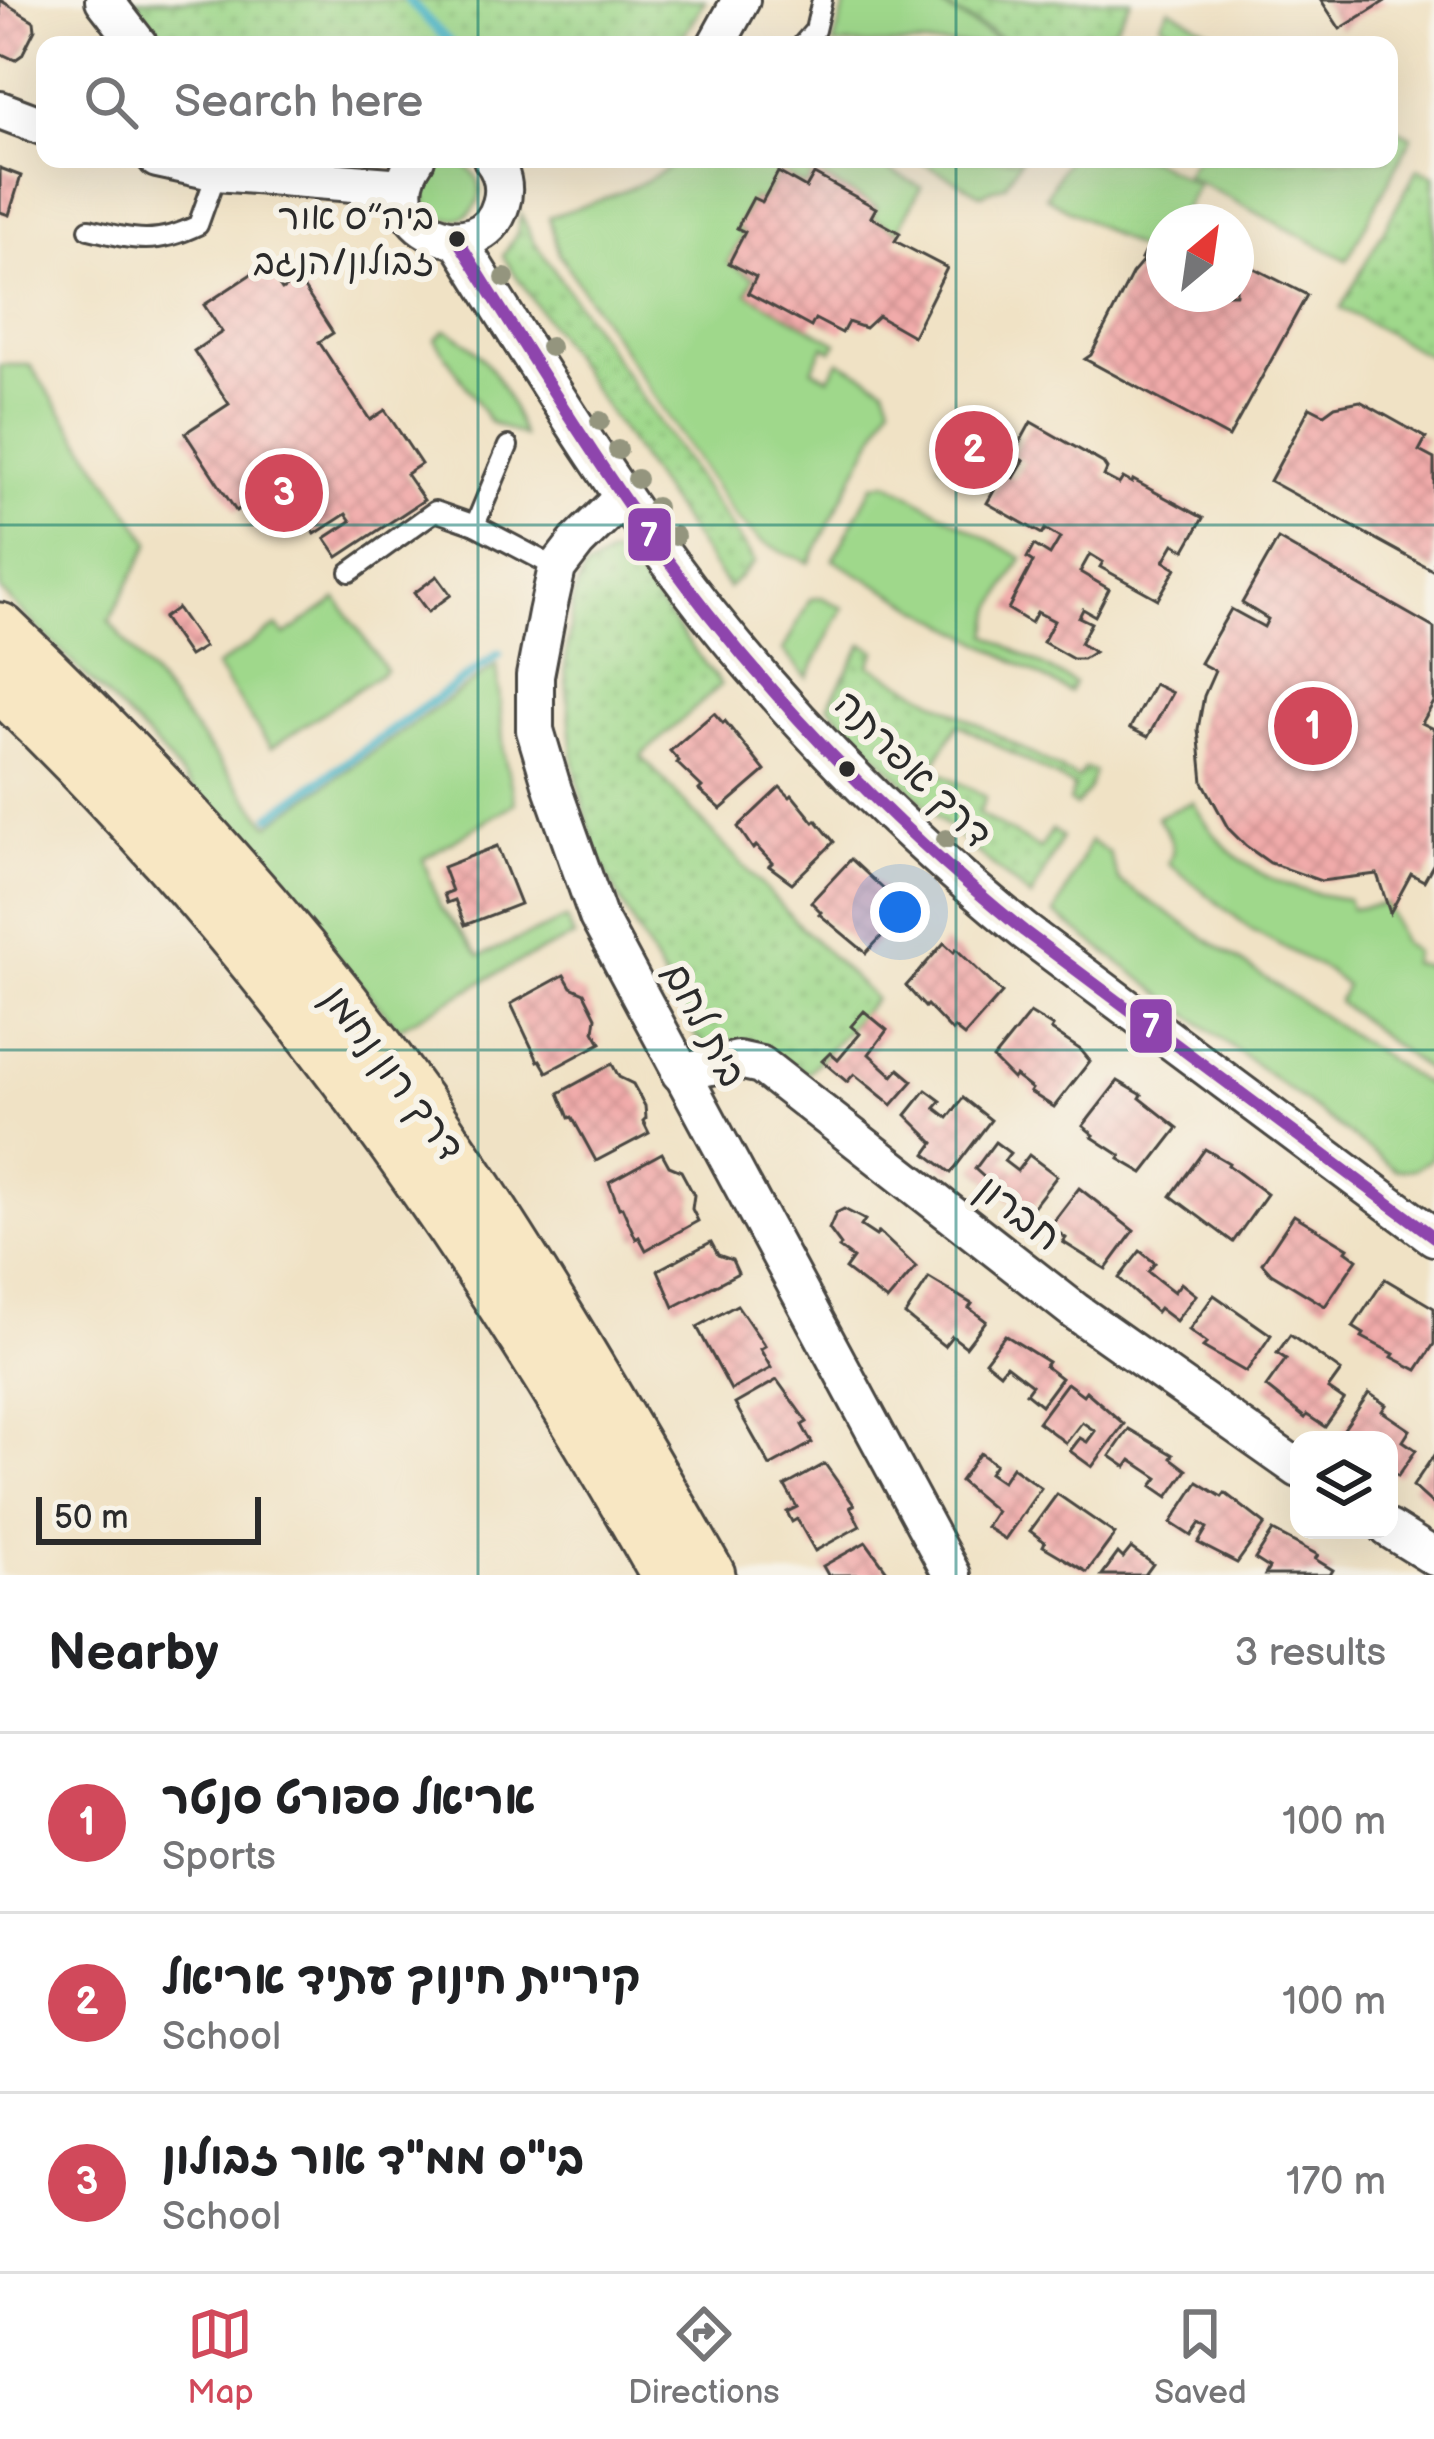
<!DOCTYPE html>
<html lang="en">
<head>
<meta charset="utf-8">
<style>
  body { margin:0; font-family:"Balsamiq Sans","Playpen Sans Hebrew",sans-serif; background:#f2f2f2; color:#202124 }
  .controls { position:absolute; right:36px; bottom:36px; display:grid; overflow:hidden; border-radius:24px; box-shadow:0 12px 48px #0002 }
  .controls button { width:108px; height:108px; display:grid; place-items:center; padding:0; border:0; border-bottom:3px solid #e0e0e0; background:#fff; color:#202124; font:60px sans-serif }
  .compass { position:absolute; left:1146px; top:204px; width:108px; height:108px; border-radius:50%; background:#fff; box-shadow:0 12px 48px #0002; rotate:29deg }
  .scale { position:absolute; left:36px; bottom:30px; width:225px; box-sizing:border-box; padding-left:12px; border:6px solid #2b2b2b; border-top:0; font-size:33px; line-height:42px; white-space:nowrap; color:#2b2b2b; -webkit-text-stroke:9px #f7f3e8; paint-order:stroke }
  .you { position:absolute; left:900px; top:912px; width:42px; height:42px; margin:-30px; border:9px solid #fff; border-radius:50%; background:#1a73e8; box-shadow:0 0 0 18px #1a73e833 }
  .badge { display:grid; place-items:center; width:78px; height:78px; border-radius:50%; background:#d1495b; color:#fff; font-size:39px; font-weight:700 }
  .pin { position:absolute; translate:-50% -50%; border:6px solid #fff; box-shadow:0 3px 12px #0006 }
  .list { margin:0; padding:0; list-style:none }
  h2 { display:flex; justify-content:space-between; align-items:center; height:156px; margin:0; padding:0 48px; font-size:51px }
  h2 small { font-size:39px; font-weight:400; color:#757577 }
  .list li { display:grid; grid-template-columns:78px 1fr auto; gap:36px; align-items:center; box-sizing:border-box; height:180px; padding:0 48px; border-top:3px solid #e0e0e0 }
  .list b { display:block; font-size:45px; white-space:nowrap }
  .list p { margin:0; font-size:39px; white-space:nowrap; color:#757577 }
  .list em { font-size:39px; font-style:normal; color:#757577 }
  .icon { flex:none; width:66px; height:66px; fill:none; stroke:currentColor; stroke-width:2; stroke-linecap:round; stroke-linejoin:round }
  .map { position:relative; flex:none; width:1434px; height:1575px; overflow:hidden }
  .search { position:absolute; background:#fff; box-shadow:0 12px 48px #0002; left:36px; right:36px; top:36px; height:132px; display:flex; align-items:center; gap:30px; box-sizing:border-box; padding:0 42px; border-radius:24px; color:#757577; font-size:45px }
  .sheet { height:696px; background:#fff }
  nav { display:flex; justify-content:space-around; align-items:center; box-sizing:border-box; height:168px; border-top:3px solid #e0e0e0; background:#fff; font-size:33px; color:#757577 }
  nav a { display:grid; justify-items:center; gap:6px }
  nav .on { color:#d1495b }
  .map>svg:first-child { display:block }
  .green { fill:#9fd88b; stroke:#65825b; stroke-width:3 }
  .park { fill:url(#park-dots); stroke:#65825b; stroke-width:3 }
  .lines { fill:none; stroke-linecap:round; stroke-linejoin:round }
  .stream { stroke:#4ab5c7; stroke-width:9 }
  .building { fill:url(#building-cross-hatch) }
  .service-casing { stroke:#494642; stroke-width:24 }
  .minor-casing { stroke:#494642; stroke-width:42 }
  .secondary-casing { stroke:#494642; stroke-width:57 }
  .service { stroke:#fff; stroke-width:18 }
  .minor { stroke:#fff; stroke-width:36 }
  .secondary { stroke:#f8e7c3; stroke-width:51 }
  .bus-1-casing { stroke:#f7f3e8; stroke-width:21 }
  .bus-1 { stroke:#8e44ad; stroke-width:12 }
  .tree { fill:#94957e }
  .grid { fill:none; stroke:#0f766e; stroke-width:3; stroke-opacity:0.55 }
  .bus-dot { fill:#2b2b2b; stroke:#f7f3e8; stroke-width:4.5 }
  .labels { text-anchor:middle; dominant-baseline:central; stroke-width:12; stroke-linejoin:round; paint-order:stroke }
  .bus-label { font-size:36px; fill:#2b2b2b; stroke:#f7f3e8; text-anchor:end }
  .street-label { font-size:39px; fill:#2b2b2b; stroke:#f7f3e8 }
  .line-badge { stroke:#f7f3e8; stroke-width:4.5 }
  .badge-label { font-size:33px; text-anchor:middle; font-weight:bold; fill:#fff }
</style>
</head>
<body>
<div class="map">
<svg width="1434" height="1575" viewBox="0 0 1434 1575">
  <defs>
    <pattern id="park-dots" width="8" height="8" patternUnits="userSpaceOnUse" patternTransform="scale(3)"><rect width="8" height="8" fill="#9fd88b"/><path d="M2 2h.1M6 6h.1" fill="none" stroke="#89ba78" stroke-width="1.8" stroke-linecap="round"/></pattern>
    <pattern id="building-cross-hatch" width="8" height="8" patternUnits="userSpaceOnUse" patternTransform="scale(3)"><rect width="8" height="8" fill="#f1abaa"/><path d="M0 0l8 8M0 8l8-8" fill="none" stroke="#cf9392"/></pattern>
  </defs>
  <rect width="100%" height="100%" fill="#f7f3e8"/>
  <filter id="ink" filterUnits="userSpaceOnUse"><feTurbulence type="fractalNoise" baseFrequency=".00833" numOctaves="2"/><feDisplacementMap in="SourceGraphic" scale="24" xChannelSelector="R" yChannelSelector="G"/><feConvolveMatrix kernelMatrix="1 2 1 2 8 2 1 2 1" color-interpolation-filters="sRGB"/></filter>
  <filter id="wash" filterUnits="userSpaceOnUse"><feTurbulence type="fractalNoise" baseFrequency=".004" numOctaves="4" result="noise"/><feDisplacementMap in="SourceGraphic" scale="48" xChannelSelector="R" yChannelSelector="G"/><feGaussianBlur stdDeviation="2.7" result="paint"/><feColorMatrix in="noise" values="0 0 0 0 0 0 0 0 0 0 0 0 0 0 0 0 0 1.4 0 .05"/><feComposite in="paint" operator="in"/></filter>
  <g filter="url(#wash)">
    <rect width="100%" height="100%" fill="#f0e2c5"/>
    <g class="green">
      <polygon points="847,0 930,0 1007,45 833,45"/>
      <polygon points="1169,8 1226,40 1223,45 1199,45 1160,23"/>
      <polygon points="1389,125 1412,137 1347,260 1185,175 1194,159 1389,159"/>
      <path d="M681,159H867L921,187L898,231L873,217L877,207L814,173L806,186L778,172L761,202L753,198L737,228L744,233L728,263L754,278L747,293L837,343L832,351L824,346L812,369L829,378L839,361L885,386L891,403L809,563L762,542L736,518L559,254L549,217C595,202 642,189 681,159Z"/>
      <polygon points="915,159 1021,159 1005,185 981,194"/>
      <polygon points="1067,159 1150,159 1197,185 1177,222 1163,217 1160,222 1164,226 1149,255 1046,197"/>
      <circle cx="452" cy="191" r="28"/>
      <path d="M446,330C488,349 509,395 523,436L490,422L435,339Z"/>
      <path d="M0,365H30L150,543L109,621L269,825L497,665L504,755L515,803L423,859L440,907L480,956L566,919L574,937C512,961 457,998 398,1028L157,747L0,590Z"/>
      <polygon points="968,411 1015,437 986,489 939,463"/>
      <polygon points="887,482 1022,558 994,608 988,635 1074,683 1069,692 833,560 873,485"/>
      <polygon points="821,597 843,608 807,678 783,651 810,599"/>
      <polygon points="337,599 386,670 271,748 216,667 277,626 285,635"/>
      <path d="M1193,802C1227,865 1279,891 1348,899L1351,909L1386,904L1402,942L1414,952L1411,963L1434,967V1068L1427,1070L1338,1002L1346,986L1329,972L1252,930L1168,863C1179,847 1167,831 1157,817Z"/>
      <polygon points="1090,841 1109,853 1119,881 1425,1084 1434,1080 1432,1158 1415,1169 1396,1170 1055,914"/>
    </g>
    <g class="park">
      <polygon points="135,0 705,0 678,45 169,45"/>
      <polygon points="933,0 1131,0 1105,45 1014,45"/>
      <polygon points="1418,168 1434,176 1434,359 1341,308"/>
      <polygon points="521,214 532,238 755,562 728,588 503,256 517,233"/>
      <polygon points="609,555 616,555 627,562 721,685 641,756 795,921 875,999 808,1073 776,1056 706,1046 698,1040 607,876 592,840 574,765 565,667 574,595 585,570"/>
      <polygon points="863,644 876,651 869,665 1078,779 1085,768 1094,772 1088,791 1076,806 1069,802 1074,787 958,724 932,768 986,797 979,814 1040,849 1052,830 1062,837 1031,898 943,823 828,705"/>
    </g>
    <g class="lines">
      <g class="stream">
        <polyline points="408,0 452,45"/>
        <polyline points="271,816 499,654"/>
      </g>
    </g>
    <g id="blocks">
      <g class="building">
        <polygon points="0,0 34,21 35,29 22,55 15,60 0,53"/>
        <polygon points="1321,0 1387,0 1340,29"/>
        <polygon points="0,168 21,176 9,215 0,212"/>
        <polygon points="778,172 806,188 814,174 876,208 871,217 900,233 895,241 947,268 913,336 878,316 865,328 848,322 842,333 815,319 811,327 748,293 756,277 729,263 745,232 737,228 753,198 762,202"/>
        <polygon points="1164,228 1164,294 1236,294 1236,259 1307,295 1229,437 1085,359 1091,355 1132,274 1144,260 1141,259 1144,253 1149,256"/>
        <polygon points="265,265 282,290 298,279 333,333 319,342 370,420 385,410 421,464 406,474 424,500 338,557 325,538 351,521 346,514 315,534 281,482 236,511 185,433 229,404 194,351 222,332 204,305"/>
        <polygon points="1360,401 1426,438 1419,451 1434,459 1434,571 1270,481 1310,407 1324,414 1335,406"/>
        <polygon points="1031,422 1103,463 1107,469 1104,476 1119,484 1123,478 1132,483 1133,480 1203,518 1185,550 1174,544 1164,561 1176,568 1158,599 1100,567 1103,562 1090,554 1080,572 1109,589 1095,616 1083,609 1079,617 1091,623 1080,643 1094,652 1083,659 1073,659 1043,642 1054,621 1037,612 1031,623 1008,609 1033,562 1027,558 1034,545 1050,555 1060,538 1045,529 1042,534 987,503 1004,473 1014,478 1024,461 1013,455"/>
        <polygon points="1278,539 1434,628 1434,702 1422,723 1434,729 1434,863 1424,881 1411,874 1390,913 1377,874 1321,881 1270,863 1246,846 1228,828 1203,782 1198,729 1204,696 1215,671 1200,663 1231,609 1264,627 1268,619 1242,603"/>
        <polygon points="437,576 451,595 428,612 414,593"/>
        <polygon points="177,608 204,647 189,656 163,618"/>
        <polygon points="1154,684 1172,693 1148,737 1130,728"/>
        <polygon points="714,713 723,723 725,721 765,771 721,809 699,790 702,787 677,763 679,761 670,751"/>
        <polygon points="780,787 790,797 792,795 814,822 816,820 834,842 792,883 769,866 772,863 756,846 753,849 738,827"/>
        <polygon points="497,846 520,904 465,925 455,900 447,903 444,894 452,891 443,867"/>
        <polygon points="851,859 906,910 866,953 819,914 821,912 811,902"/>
        <polygon points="944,943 954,952 956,949 1002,993 964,1036 954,1028 952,1031 927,1005 925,1007 906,986"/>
        <polygon points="564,975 571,987 584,993 596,1017 594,1031 601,1043 547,1072 540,1060 538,1061 511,1004"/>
        <polygon points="864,1011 887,1030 869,1054 893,1076 899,1069 913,1081 892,1105 854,1074 847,1082 822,1061 830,1053 838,1060 860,1034 851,1026"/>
        <polygon points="1030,1013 1053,1027 1051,1030 1081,1050 1090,1061 1054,1107 1030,1092 1032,1089 1015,1076 1013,1079 993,1059"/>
        <polygon points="612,1064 619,1077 633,1084 645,1106 646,1118 643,1121 649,1133 596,1161 572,1117 569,1118 559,1093"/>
        <polygon points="1118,1081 1142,1095 1140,1098 1178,1128 1143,1173 1119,1159 1121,1156 1092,1137 1094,1135 1083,1126"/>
        <polygon points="926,1090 941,1101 935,1108 948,1118 963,1098 991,1120 951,1173 926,1154 934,1143 906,1115"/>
        <polygon points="995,1142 1010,1153 1004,1161 1017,1171 1029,1155 1057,1176 1030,1211 1013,1198 1011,1201 975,1169"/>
        <polygon points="1205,1149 1229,1163 1228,1165 1267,1194 1233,1242 1171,1196"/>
        <polygon points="662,1153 669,1166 681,1171 694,1195 692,1209 698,1221 646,1250 639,1237 636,1239 622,1207 619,1208 609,1182"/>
        <polygon points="1079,1188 1134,1231 1106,1269 1063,1242 1066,1238 1050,1226"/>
        <polygon points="844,1209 865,1220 861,1226 876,1236 879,1232 916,1267 887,1301 845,1269 853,1258 839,1248 841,1245 829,1229 836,1213"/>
        <polygon points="1294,1215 1348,1248 1346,1251 1357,1259 1325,1306 1271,1273 1262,1263"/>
        <polygon points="711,1242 718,1255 732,1260 738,1273 674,1307 658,1270"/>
        <polygon points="1140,1251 1155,1263 1148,1272 1174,1292 1181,1283 1196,1295 1176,1321 1159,1308 1156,1312 1119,1278"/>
        <polygon points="929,1278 972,1304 969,1308 986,1321 966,1347 952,1336 944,1346 905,1315"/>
        <polygon points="1385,1279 1434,1308 1434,1344 1417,1370 1392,1357 1394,1354 1362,1337 1364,1334 1353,1327"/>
        <polygon points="1214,1295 1271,1335 1246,1372 1203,1347 1207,1343 1189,1330"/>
        <polygon points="737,1305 765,1346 760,1349 771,1368 731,1390 697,1327"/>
        <polygon points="1005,1335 1048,1362 1045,1366 1061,1378 1041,1405 1026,1393 1032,1385 1006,1365 1000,1373 985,1361"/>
        <polygon points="1290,1335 1341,1371 1328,1389 1344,1400 1325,1427 1307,1415 1305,1418 1266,1387 1286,1359 1277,1353"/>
        <polygon points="777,1380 807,1422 802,1425 812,1443 770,1466 735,1404"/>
        <polygon points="1067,1383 1083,1395 1086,1391 1124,1424 1092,1467 1070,1451 1080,1438 1087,1442 1095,1431 1082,1422 1066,1443 1038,1422"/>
        <polygon points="1369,1393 1386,1405 1382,1411 1410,1430 1403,1441 1416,1450 1398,1476 1389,1470 1389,1440 1345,1440 1339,1436"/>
        <polygon points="1129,1429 1173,1455 1171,1458 1187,1470 1168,1497 1152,1486 1158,1478 1131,1460 1126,1467 1110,1456"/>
        <polygon points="980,1453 995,1464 989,1473 1002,1482 1012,1467 1041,1488 1005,1539 986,1527 996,1511 960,1481"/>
        <polygon points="1434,1455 1434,1505 1413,1486"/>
        <polygon points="825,1464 854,1505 850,1507 860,1526 815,1551 797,1519 792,1522 787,1512 797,1507 785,1486"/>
        <polygon points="1198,1482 1222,1497 1225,1493 1265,1524 1237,1563 1198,1543 1207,1528 1200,1523 1191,1536 1171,1523"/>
        <polygon points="1057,1494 1115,1534 1087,1572 1043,1546 1045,1542 1030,1531"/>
        <polygon points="1273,1531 1318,1555 1315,1559 1333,1570 1330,1575 1265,1575 1269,1568 1255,1559"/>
        <polygon points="866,1542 890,1575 828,1575 823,1566"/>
        <polygon points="1131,1548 1153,1564 1145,1575 1102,1575 1118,1553 1123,1558"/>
      </g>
    </g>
  </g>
  <g filter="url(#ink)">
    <use href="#blocks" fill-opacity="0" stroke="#494642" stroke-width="3"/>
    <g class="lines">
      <g class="service-casing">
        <g id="service">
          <polyline points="802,45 815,30 822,0"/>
          <path d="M89,229C134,240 155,246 198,225L217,172"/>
          <polyline points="475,525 508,446"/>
          <polyline points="350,572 435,511 475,525 557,568"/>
        </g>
      </g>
      <g class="minor-casing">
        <g id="minor">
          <polyline points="104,0 139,45"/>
          <polyline points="716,45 741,0"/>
          <polyline points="0,110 45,127"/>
          <polyline points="157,159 217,172 403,187"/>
          <path d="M416,159C368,228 482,273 501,204C506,188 502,172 492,159"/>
          <path d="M457,239C537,366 615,495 708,613C800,729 909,838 1024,931L1434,1237"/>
          <polyline points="623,497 577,542 557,568 547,613 535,676 535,730 553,790 598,917 952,1575"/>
          <polyline points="680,1073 738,1060 761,1065 1075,1311 1299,1469"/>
          <polyline points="1389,1529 1434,1557"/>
        </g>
      </g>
      <g class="secondary-casing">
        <g id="secondary">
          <path d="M0,629C152,773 295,930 417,1101C524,1253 617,1414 709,1575"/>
          <path d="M0,685C271,944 483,1249 667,1575"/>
        </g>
      </g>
      <use href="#service" class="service"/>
      <use href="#minor" class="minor"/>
      <use href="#secondary" class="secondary"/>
      <g class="bus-1-casing">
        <path id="bus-1" d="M457,239C537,366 615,495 708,613C800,729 909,838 1024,931L1434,1237"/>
      </g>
      <use href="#bus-1" class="bus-1"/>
    </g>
    <g class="tree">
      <circle cx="505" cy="278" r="10"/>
      <circle cx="550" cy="347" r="10"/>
      <circle cx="600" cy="421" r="10"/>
      <circle cx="618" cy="450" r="10"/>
      <circle cx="637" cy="479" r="10"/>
      <circle cx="656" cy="507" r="10"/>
      <circle cx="675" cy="536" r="10"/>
      <circle cx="946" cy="839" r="10"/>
    </g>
  </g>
  <path class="grid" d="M478,0V45M956,0V45M478,159V1575M956,159V1575M0,525H1434M0,1050H1434"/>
  <g class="bus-dot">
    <circle cx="457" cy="239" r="10"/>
    <circle cx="847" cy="769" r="10"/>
  </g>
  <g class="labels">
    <g class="bus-label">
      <text x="434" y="218">ביה״ס אור<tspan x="434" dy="45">זבולון/הנגב</tspan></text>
    </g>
    <g class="street-label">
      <text transform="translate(912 770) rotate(45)">דרך אפרתה</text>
      <text transform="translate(703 1025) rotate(62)">בית לחם</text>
      <text transform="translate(392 1074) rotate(53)">דרך רון נחמן</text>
      <text transform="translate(1018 1214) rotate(38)">חברון</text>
    </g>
  </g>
  <g class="line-badge">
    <rect x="626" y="506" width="47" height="57" rx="12" fill="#8e44ad"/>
    <rect x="1128" y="997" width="46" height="58" rx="12" fill="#8e44ad"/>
  </g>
  <g class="badge-label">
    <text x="649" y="546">7</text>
    <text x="1151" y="1037">7</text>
  </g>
</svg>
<div class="controls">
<button><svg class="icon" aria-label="layers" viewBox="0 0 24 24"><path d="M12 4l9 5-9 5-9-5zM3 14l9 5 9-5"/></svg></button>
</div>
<svg class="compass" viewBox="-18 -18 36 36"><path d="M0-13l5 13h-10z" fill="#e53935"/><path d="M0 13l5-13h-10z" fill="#757577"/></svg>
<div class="scale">50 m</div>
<div class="you"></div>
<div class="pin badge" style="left:1313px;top:726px">1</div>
<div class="pin badge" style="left:974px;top:450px">2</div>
<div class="pin badge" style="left:284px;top:493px">3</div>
<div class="search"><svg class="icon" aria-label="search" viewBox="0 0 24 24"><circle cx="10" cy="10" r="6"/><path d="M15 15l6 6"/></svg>Search here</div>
</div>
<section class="sheet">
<h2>Nearby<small>3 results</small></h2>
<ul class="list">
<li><span class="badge">1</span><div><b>אריאל ספורט סנטר</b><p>Sports</p></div><em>100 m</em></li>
<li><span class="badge">2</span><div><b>קיריית חינוך עתיד אריאל</b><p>School</p></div><em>100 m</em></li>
<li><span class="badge">3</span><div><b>בי&quot;ס ממ&quot;ד אור זבולון</b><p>School</p></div><em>170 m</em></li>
</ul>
</section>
<nav>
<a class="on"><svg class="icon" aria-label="map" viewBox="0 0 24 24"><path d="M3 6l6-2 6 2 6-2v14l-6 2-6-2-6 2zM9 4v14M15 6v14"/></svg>Map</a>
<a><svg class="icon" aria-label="directions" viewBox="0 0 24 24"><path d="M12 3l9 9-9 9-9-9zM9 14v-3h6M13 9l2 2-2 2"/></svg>Directions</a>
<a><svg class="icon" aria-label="saved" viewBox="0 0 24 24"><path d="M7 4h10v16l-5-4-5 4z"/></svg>Saved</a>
</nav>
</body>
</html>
